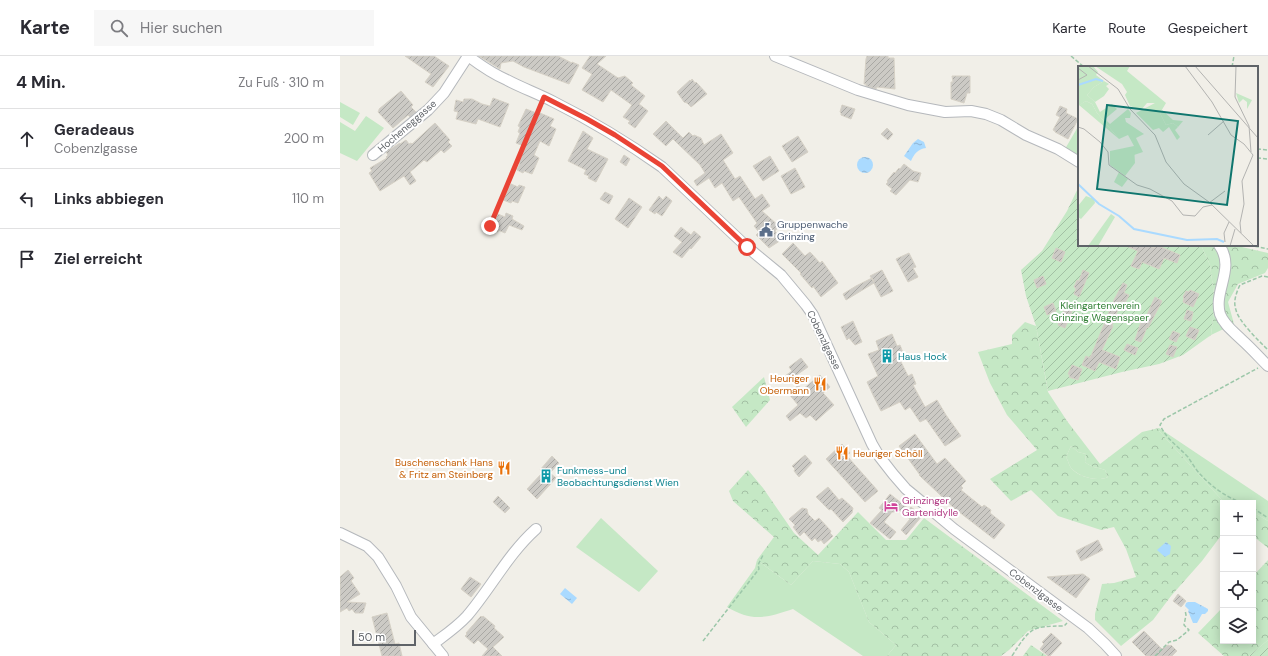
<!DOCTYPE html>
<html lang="de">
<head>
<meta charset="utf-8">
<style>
  body { margin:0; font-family:"DM Sans",sans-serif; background:#f7f7f7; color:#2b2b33 }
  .controls { position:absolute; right:12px; bottom:12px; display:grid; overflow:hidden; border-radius:0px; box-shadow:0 2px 10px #0003 }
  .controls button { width:36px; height:36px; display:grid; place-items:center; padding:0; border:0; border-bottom:1px solid #e1e1e2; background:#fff; color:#2b2b33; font:20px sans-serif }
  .scale { position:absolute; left:12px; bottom:10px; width:64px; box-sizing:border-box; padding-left:4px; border:2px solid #5f6368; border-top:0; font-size:11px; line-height:14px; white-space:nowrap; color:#5f6368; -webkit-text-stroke:3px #fff; paint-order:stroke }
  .stop { position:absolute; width:12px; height:12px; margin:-9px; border:3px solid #ea4335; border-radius:50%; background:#fff }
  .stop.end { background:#ea4335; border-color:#fff; box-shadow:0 1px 4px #0008 }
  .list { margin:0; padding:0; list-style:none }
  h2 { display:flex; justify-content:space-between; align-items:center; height:52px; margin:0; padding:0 16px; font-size:17px }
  h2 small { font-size:13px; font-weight:400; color:#7c7c81 }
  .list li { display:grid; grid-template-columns:26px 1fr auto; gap:12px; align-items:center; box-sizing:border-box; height:60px; padding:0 16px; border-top:1px solid #e1e1e2 }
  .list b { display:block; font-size:15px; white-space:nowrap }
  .list p { margin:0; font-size:13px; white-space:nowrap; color:#7c7c81 }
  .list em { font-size:13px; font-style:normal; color:#7c7c81 }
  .icon { flex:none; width:22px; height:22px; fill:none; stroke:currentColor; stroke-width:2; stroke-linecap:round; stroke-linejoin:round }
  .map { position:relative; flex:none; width:928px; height:600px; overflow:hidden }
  header { display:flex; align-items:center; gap:24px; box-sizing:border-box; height:56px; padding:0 20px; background:#fff; border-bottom:1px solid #e1e1e2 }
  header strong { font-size:19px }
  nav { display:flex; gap:22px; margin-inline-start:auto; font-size:14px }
  .search { width:280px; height:36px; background:#f7f7f7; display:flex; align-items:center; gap:10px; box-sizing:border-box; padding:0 14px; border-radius:0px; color:#7c7c81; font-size:15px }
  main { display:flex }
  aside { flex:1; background:#fff }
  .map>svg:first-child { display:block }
  .green { fill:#c5e8c5 }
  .forest { fill:url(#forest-crowns); fill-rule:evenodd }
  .garden { fill:url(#garden-furrows) }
  .water { fill:url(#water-ripples) }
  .building { fill:url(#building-hatch); stroke:#d6d1c6 }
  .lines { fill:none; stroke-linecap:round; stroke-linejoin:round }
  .minor-casing { stroke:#b5b8bc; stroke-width:12 }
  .path { stroke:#9cc7a9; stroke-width:1.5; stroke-dasharray:4 2; stroke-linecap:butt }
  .minor { stroke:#fff; stroke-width:10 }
  .route { stroke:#ea4335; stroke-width:5 }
  .labels { text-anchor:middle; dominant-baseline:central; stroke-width:4; stroke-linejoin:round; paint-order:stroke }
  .street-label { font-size:10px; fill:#5f6368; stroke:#fff }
  .service-label { font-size:10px; fill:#4e5e75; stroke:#fff; text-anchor:start }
  .park-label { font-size:10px; fill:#348238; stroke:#fff }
  .culture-label { font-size:10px; fill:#0d838f; stroke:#fff; text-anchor:start }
  .food-label { font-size:10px; fill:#c56008; stroke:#fff; text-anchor:end }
  .hotel-label { font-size:10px; fill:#b23c85; stroke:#fff; text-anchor:start }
  .inset-river { fill:none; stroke:#aadaff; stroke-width:2 }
  .inset-road { fill:none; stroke:#b3b3b1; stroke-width:1 }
  .view { fill:#0f766e; fill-opacity:0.15; stroke:#0f766e; stroke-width:2 }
  .inset-edge { fill:none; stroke:#5f6368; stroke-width:2 }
</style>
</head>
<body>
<header>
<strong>Karte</strong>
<div class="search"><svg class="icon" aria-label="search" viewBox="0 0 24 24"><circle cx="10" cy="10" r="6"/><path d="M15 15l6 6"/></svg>Hier suchen</div>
<nav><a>Karte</a><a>Route</a><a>Gespeichert</a></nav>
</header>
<main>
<aside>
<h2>4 Min.<small>Zu Fuß · 310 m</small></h2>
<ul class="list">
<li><svg class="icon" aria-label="ahead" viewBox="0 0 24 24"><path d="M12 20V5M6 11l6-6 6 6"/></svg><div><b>Geradeaus</b><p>Cobenzlgasse</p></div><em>200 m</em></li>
<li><svg class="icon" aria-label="left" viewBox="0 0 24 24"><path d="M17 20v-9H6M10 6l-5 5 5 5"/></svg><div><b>Links abbiegen</b></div><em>110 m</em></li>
<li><svg class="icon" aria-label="arrive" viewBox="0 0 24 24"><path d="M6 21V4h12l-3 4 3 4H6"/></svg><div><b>Ziel erreicht</b></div></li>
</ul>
</aside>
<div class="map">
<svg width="928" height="600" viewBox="0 0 928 600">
  <defs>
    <pattern id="forest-crowns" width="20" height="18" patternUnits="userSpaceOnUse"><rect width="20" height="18" fill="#c5e8c5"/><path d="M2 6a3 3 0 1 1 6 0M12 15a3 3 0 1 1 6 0" fill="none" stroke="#a3c0a4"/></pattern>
    <pattern id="garden-furrows" width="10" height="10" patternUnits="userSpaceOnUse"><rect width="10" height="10" fill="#c5e8c5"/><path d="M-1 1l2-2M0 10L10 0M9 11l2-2" fill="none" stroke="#a3c0a4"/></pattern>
    <pattern id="water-ripples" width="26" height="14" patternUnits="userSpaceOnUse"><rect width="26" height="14" fill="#aadaff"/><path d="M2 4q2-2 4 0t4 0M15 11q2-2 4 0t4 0" fill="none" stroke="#8eb4d2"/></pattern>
    <pattern id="building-hatch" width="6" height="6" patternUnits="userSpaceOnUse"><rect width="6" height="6" fill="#cccac5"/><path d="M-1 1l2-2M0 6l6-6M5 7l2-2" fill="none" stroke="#a9a8a4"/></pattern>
  </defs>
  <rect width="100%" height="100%" fill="#f1efe8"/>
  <g class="green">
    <polygon points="0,46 20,57 13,69 0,61"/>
    <polygon points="26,60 44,72 17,105 0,97 0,66 15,75"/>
    <polygon points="739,69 739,111 725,93"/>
    <polygon points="819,372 928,445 928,465 913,456 913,447 891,447 882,444 819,375"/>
    <path d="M731,390L738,396L746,398L745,406C752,412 757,411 765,414L768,421C757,426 740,421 732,413C729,410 728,404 726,401Z"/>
    <polygon points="261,462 318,515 299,536 236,491"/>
    <path d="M417,504L451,529L473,505L500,508L509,516L529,566L556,589L547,600H523L453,553C426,562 412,566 387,551L415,512Z"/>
  </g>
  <g class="forest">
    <polygon points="861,189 893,189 928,197 928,212 925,217 898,228 888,246 894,268 871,279 875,246 870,209"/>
    <path d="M685,266L696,270L708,336L727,365L760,408L802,376L819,372V375L882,444L891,447H883V477L862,505L831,540L813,564L781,590L755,564V558L762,528L774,527L796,521L786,493L774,471L761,474L718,460L691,434L671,445L650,423L697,394L667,359L650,327L638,296L672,288V279ZM731,390L738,396L746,398L745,406C752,412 757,411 765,414L768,421C758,426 739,421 732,413C729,410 728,404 726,401Z"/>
    <polygon points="424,321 430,344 406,371 392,351"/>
    <polygon points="408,414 423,432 454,477 478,499 518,456 546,484 566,484 584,462 723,565 688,575 669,594 661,600 547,600 556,589 529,566 509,516 500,508 473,505 451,529 417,504 434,481 393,445 389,435"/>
    <polygon points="913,456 928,465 928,492 913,480"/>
    <polygon points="928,504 928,584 909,600 884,600 858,577 883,551 883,585 913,585 913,520"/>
    <polygon points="691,589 707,600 683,600"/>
  </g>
  <g class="garden">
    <polygon points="739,130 739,189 861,189 870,209 875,246 871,279 843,299 819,308 782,316 708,335 696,270 686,240 681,214 702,195 727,155"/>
    <polygon points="928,584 928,600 909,600"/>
  </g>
  <g class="water">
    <path d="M578,83L584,86L586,92C578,93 574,98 571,105L564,100L573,87Z"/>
    <circle cx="525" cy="109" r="8"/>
    <polygon points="826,486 831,490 830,498 825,501 817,494"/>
    <polygon points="225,532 237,542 232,548 220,538"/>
    <polygon points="848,546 855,546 868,553 868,555 865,558 862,558 857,567 853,567 848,555 849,554 845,550 846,547"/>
  </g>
  <g class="building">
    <polygon points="65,0 94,0 109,10 93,31 85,26 91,18"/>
    <polygon points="139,0 218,0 232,7 232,6 239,9 229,28 184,11 173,5 161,7 160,13"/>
    <polygon points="250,0 266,0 257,8 278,22 285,20 293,27 291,29 305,40 299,48 308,55 295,72 288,67 290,65 283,61 292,49 271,34 263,46 242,34 252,18 242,12"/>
    <polygon points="527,0 548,0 548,2 554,2 555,33 537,31 536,33 526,30 526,28 524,28 526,3"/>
    <polygon points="612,20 630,20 630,37 627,37 624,47 611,43 611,26 613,26"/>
    <polygon points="352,23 355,27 356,26 367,38 351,51 347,47 344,46 337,36 350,24 351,25"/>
    <polygon points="61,35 73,49 71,51 76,56 70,61 68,59 53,72 38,56 39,54 39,53"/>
    <polygon points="153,42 169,48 160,71 138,63 136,68 116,63 118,56 114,55 116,44 123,46 124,43 132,43 142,48 150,50"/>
    <polygon points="502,49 515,53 511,63 501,59 501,57 500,56"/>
    <polygon points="720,50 727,53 726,57 738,63 728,83 715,76 715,75 713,74 720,61 716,59"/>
    <polygon points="186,53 199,58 200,57 214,63 210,70 216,73 209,90 200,85 194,99 199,102 192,118 184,115 183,117 177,114 180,107 178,107 186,91 176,87 180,77 178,76 180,71 178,70"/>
    <polygon points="326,65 343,82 349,76 353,80 354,79 361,82 364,89 381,78 393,97 383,104 395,123 400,120 415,143 422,138 430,150 422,155 439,170 435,175 441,184 429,192 416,179 419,176 414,170 417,167 399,141 393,145 382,127 375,132 369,122 357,130 354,125 365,117 360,109 333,83 326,90 313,78"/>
    <polygon points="95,67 110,84 108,86 112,90 104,97 101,94 100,95 87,106 84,104 70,116 76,125 70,129 64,120 40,135 29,117 32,115 30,112 47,102 46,101 48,99 46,96 60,87 60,88 66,84 69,88 71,87 72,88"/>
    <polygon points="547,72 553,78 548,84 541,78"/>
    <polygon points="243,75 253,82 247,93 268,103 256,126 248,122 249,120 244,118 246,114 228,105"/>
    <polygon points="458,80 468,96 452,106 442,90"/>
    <polygon points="284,99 290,103 286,110 280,106"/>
    <polygon points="430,100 439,115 423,125 413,110"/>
    <polygon points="564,108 573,115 581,117 578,126 570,124 556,139 550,135 552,133 546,128 548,126 547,125 554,116 555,117 559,112 560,113"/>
    <polygon points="455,112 465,131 451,138 441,120"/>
    <polygon points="171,128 178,131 179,129 185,131 178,147 172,145 171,147 163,144"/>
    <polygon points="265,136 273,140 269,148 260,143"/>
    <polygon points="319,140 323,144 326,140 332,145 322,160 316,156 315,158 309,154"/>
    <polygon points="289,142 302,151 288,172 275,163"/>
    <polygon points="166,157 173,160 172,163 184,170 182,174 169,169 165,177 158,174 158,176 151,173 158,158 165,161"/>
    <polygon points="341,171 351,179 354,175 361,181 351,193 350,192 342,202 333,196 342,186 334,180"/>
    <polygon points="453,187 465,200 470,196 480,207 482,205 498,227 481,241 473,230 472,232 460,218 461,217 442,198"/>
    <polygon points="784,189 808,189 814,192 816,189 840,199 837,207 824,202 819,213 802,206 799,213 791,210 798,195"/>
    <polygon points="716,192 725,196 721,206 712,202"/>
    <polygon points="569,197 576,211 573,212 578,221 568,226 556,203"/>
    <polygon points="542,214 553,235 541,241 534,227 506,244 503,238 516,230 532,222 534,226 530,220"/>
    <polygon points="743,214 749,217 739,241 734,238 736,233 734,231 737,224 739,225"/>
    <polygon points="703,220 706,228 697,232 694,224"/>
    <polygon points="783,227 787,229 784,237 789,239 785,247 781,245 772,270 773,270 762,294 780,301 776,313 759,306 755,315 742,309 746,300 750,302 750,300 751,300 774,244"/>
    <polygon points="850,234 859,238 853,251 843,246 844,242 843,241 846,235 849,236"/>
    <polygon points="815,241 822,245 808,272 807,271 801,286 795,284 803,260 806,261"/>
    <polygon points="713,247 716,255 707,259 704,251"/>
    <polygon points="727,247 734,250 725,272 718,269"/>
    <polygon points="847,254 853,256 851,265 844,263"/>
    <polygon points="513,265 522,286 515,289 509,282 507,284 501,271"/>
    <polygon points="850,271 859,274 855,284 846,280"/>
    <polygon points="833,275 840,278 836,286 829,283"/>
    <polygon points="552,278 557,290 560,289 565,302 560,304 568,320 572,318 576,328 573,329 585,351 597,344 606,359 621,380 605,390 586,363 580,366 570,351 565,354 560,346 541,355 533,339 527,326 538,320 528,298 539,294 536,285"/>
    <polygon points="787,288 798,292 795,299 784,294"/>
    <polygon points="830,289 837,291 833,301 826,298"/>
    <polygon points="461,302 468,311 448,325 445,320 452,315 449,311"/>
    <polygon points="732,309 742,313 738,324 729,321 730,319 728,318"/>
    <polygon points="480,319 490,331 483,337 494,349 476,365 470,359 466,362 460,357 450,365 446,360 458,349 449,338 458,329 462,334"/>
    <polygon points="575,378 597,408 605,402 626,425 621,430 623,432 621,434 642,451 644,449 651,454 650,457 665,469 654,483 614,452 579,419 580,419 559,390"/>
    <polygon points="502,388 510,397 507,400 538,435 525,446 486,403"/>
    <polygon points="465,399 472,407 459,421 454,415 455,413 452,410"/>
    <polygon points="212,400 219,407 210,417 216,422 197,443 187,433 203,416 200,414"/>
    <polygon points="488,431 499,444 502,442 513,452 512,457 503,466 491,453 489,454 476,441"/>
    <polygon points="550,438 569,453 571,451 582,460 566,479 561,474 570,463 559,454 558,456 552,456 544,466 556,476 550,483 530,467 542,454 539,452"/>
    <polygon points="158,440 170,452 165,457 153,446"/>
    <polygon points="462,452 467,453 468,458 475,465 479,462 491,475 490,477 493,480 484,488 481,484 478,486 475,482 472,485 464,476 460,480 453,471 455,469 449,463"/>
    <polygon points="758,484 763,494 741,505 736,495"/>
    <polygon points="8,514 14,522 11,525 20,538 7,546 26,547 23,557 15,557 12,553 9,555 7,552 0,556 0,521"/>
    <polygon points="743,518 750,523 736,542 707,521"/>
    <polygon points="130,521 141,528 131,541 121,533"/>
    <polygon points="838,538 846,545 841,551 833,545"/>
    <polygon points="47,557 55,588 59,587 62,600 42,600 32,561"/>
    <polygon points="141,560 142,561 143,560 155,570 154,572 164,581 153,591 162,600 142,600 148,593 138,584 134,588 125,580 127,578 126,577"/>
    <polygon points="804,575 822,593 828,589 830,590 831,589 837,595 832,600 806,600 792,586"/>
    <polygon points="711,577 722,587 710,600 708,600 700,593 704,588 702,586"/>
  </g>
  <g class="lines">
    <g class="minor-casing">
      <g id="minor">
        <path d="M128,0C140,9 153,18 167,24C182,32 199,38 214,46C252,65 288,87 322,111L407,191L441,219L466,249L473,259L532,388L539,400L553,418L566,433L577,442L614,473L748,572L765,588L776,600"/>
        <polyline points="435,0 518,34 568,49 605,56 631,55 646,58 661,64 686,79 718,93 739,106"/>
        <polyline points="33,99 88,54 104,37 128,0"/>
        <path d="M879,189C896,212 873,235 880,258C884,269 893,275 902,284C911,292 919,301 928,310"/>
        <polyline points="0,477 27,490 38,501 56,530 71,561 103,600"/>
        <path d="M93,588C105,579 117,571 127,560C151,532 168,498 196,473"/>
      </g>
    </g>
    <g class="path">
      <polyline points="731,0 744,11"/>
      <polyline points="892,11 894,0"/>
      <polyline points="917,93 928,94"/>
      <polyline points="917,102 928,103"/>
      <polyline points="149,170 201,49"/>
      <polyline points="909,189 928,193"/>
      <path d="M928,221L922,220L900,229C896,237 893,246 896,254C899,266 919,285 928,294"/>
      <path d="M902,447C886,441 872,431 861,419C856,414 852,407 848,401C837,389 827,384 820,369L824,363L918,312"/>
      <polyline points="913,452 928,462"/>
      <polyline points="363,585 419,513 418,509 423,499"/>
      <path d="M672,600C690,572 691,570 724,570L727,567"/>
      <polyline points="815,600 829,586 837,584 849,574 844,569 846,559 845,554"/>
    </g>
    <use href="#minor" class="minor"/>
  </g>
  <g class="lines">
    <polyline class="route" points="150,170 204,41 247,63 275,79 322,110 407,191"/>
  </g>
  <defs>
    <g id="civic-bare" transform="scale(1.08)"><path d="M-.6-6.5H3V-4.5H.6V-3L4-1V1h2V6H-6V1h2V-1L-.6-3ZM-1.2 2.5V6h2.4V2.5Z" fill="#5c6f8a" stroke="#fff" stroke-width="2.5" paint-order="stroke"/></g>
    <g id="building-bare" transform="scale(1.08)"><path d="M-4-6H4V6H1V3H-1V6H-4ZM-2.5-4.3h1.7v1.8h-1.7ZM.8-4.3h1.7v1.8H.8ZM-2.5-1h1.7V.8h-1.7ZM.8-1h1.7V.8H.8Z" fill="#0f9aa8" stroke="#fff" stroke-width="2.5" paint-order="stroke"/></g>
    <g id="restaurant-bare" transform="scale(1.08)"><path d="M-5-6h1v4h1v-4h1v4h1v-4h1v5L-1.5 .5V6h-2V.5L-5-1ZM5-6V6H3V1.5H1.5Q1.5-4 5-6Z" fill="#e8710a" stroke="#fff" stroke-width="2.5" paint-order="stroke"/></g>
    <g id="hotel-bare" transform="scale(1.08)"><path d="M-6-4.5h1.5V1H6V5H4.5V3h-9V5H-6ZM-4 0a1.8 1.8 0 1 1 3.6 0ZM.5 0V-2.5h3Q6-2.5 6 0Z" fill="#d1479c" stroke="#fff" stroke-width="2.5" paint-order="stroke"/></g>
  </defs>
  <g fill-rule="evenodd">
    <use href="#civic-bare" x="426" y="174"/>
    <use href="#building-bare" x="547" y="300"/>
    <use href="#restaurant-bare" x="480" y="328"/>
    <use href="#restaurant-bare" x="502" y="397"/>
    <use href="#restaurant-bare" x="164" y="412"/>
    <use href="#building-bare" x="206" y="420"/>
    <use href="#hotel-bare" x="551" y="450"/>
  </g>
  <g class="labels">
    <g class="street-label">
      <text transform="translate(67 70) rotate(-41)">Hocheneggasse</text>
      <text transform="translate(484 284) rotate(64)">Cobenzlgasse</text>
      <text transform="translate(696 534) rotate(37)">Cobenzlgasse</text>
    </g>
    <g class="service-label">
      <text x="437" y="168">Gruppenwache<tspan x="437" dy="12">Grinzing</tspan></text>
    </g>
    <g class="park-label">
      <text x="760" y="249">Kleingartenverein<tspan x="760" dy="12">Grinzing Wagenspaer</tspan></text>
    </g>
    <g class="culture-label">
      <text x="558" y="300">Haus Hock</text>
      <text x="217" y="414">Funkmess-und<tspan x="217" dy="12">Beobachtungsdienst Wien</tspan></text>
    </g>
    <g class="food-label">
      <text x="469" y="322">Heuriger<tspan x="469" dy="12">Obermann</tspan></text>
      <text x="513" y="397" text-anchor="start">Heuriger Schöll</text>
      <text x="153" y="406">Buschenschank Hans<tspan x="153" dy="12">&amp; Fritz am Steinberg</tspan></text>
    </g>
    <g class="hotel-label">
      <text x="562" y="444">Grinzinger<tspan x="562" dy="12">Gartenidylle</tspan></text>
    </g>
  </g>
  <g transform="translate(738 10)">
    <rect width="180" height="180" fill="#f1efe8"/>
    <path d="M158,27L174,34L169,43V36L165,33L161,37ZM8,35L14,38L19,47L41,73L1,39ZM84,44L95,54L105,55L100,61L95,57L88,59L82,47ZM32,99L50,113L44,121L36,116L41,106Z" fill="#c5e8c5"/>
    <path d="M0,0H15L20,6L18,9L26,15L16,21L9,29L17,36L22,46L34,38L39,43L27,53L32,58L50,43L53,47L52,52H47L48,56L66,68L58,72L65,86L56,89V80L50,69L41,73L19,47L14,38L8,35L0,40ZM17,0H52L49,5L88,37L82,47L88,59L95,57L100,61L97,64L102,71L99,74L91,61L85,66L81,62L75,64L58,47L77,37H69L63,44L52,40L47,29L49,26L44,18Z" fill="#c5e8c5"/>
    <path d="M26,15L31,18L28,20L31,23L26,30L17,36L9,29L16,21ZM56,80L57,97L47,110L32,99V85ZM8,130L16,133L17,137L3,153L0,151V140ZM33,148L37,151L20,180H10Z" fill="#c5e8c5"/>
    <path class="inset-river" d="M0,19L18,13L25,15M0,118L21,138L41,150L56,163L109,174L139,173L146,176"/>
    <path class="inset-road" d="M10,0L40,23L52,43L77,69L88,96L106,118L131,136L176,180M107,0L134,36L153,69L166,78L175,89L164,115L166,138L162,157L163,167M117,0L180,72M158,0L157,31L171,60L173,86M0,2L9,9L0,14M0,61L6,63L22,76L30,86L31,99L59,119L72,123L94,135L105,149L117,150L125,141L134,139M130,69L146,55M131,137L147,125M147,176L146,167L151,156M152,180L157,163"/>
    <path class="view" d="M29,39L160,55L149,139L19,123Z"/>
    <rect width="180" height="180" class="inset-edge"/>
  </g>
</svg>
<div class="controls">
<button>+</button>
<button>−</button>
<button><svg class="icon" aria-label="locate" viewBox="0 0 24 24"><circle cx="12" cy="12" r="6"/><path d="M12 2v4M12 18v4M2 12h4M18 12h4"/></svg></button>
<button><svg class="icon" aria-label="layers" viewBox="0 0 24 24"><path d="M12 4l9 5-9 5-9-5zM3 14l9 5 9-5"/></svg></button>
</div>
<div class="scale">50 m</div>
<div class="stop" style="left:407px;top:191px"></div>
<div class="stop end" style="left:150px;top:170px"></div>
</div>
</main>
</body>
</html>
